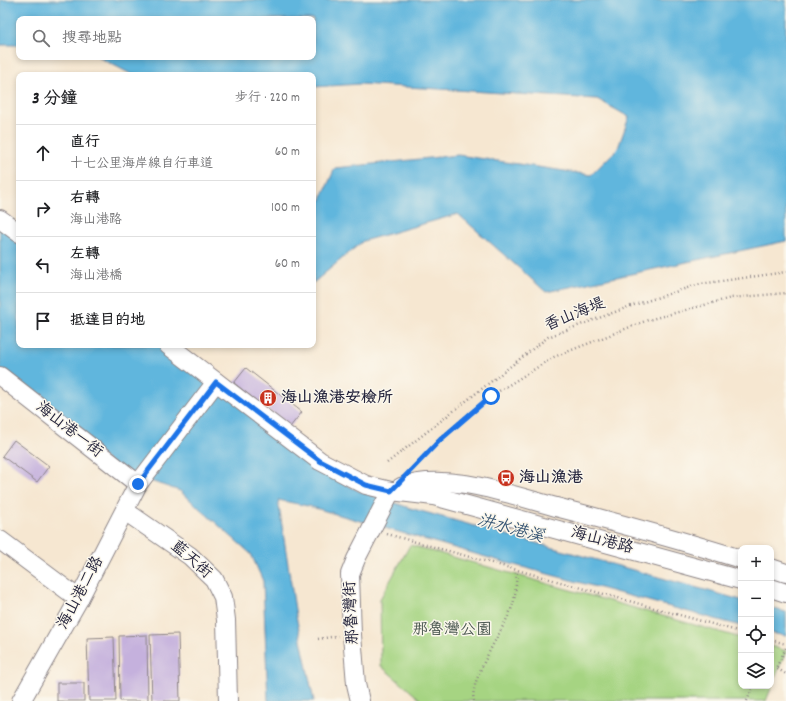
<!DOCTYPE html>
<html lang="zh-TW">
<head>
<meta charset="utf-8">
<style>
  body { margin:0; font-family:Dekko,"LXGW WenKai TC",sans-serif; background:#f6f6f6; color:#202124 }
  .controls { position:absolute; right:12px; bottom:12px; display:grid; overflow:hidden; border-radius:8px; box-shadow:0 2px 6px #0003 }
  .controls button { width:36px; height:36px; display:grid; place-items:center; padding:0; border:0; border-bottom:1px solid #e0e0e0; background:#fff; color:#202124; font:20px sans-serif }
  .stop { position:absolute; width:12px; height:12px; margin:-9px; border:3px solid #1a73e8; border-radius:50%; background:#fff }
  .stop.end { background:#1a73e8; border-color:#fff; box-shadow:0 1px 4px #0008 }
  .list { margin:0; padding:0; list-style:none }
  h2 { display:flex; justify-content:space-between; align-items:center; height:52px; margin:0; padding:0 16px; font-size:17px }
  h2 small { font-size:13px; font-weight:400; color:#757577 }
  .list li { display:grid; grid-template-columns:26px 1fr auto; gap:12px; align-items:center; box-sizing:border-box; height:56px; padding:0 16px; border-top:1px solid #e0e0e0 }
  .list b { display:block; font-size:15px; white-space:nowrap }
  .list p { margin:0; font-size:13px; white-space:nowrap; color:#757577 }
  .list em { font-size:13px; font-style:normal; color:#757577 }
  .icon { flex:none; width:22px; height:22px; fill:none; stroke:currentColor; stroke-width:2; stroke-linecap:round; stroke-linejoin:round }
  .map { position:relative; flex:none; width:786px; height:701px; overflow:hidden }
  .search { position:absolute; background:#fff; box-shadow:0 2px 6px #0003; left:16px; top:16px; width:300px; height:44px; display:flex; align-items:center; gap:10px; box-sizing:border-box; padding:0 14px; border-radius:8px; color:#757577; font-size:15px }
  .panel { position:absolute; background:#fff; box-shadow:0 2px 6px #0003; left:16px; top:72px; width:300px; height:276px; border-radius:8px }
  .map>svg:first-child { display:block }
  .green { fill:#a6d482; stroke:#647b5e }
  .water { fill:#61b6dd; stroke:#426c8c }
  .building { fill:#c5b1dd }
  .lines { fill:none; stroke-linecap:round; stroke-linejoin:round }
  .minor-casing { stroke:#8c8486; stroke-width:20 }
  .path { stroke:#8c8486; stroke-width:2.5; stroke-dasharray:1 3; stroke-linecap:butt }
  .minor { stroke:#fff; stroke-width:18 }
  .route { stroke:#1a73e8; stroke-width:5 }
  .labels { text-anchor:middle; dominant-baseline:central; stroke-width:3; stroke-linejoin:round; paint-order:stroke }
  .street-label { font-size:16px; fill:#22223b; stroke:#fbf7ec }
  .poi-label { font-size:16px; font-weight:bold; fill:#22223b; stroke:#fbf7ec; text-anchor:start }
  .park-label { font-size:16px; fill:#4a5750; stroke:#fbf7ec }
  .water-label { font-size:17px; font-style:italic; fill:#385674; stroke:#fbf7ec }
</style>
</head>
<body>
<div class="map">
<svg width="786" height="701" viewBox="0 0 786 701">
  <rect width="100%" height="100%" fill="#fbf7ec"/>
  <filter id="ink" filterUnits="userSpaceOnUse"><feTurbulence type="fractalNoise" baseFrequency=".025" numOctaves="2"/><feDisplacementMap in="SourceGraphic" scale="8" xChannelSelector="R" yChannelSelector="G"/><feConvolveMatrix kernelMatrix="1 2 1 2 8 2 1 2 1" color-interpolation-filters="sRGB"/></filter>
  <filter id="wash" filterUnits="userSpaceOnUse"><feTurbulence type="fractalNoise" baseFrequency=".012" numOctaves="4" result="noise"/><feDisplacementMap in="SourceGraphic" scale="16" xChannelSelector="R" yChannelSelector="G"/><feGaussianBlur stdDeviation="0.9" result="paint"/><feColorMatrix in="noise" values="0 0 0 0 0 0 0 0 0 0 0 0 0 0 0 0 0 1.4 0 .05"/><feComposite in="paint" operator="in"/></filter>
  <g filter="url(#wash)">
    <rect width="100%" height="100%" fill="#f6e7d1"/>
    <polygon class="green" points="410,545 741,638 741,686 771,686 771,646 786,651 766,701 422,701 381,666 380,599"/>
    <g class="water">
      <polygon points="0,0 786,0 786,241 546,292 458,214 363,241 313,283 313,225 315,213 335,168 458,155 591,175 618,148 629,117 597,99 360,84 313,87 313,75 133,75 98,57 313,57 313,19 19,19 19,45 0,45"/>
      <polygon points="0,217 19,232 19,345 166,345 205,375 311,467 359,491 410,508 741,600 741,626 500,561 308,506 278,500 296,616 314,701 268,701 263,581 251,554 180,491 121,471 0,376"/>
      <polygon points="771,608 786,612 786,636 771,633"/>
    </g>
    <g id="blocks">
      <g class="building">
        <polygon points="246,368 302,412 290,427 234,383"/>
        <polygon points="14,440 49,466 37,482 2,456"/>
        <polygon points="178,634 180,701 152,701 150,635"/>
        <polygon points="147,635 148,701 120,701 119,636"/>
        <polygon points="114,637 116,701 89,701 87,638"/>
        <rect x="57" y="683" width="27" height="18"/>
      </g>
    </g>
  </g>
  <g filter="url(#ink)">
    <use href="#blocks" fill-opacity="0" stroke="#8c8486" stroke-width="1"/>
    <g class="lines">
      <g class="minor-casing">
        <g id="minor">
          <polyline points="0,219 19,233"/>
          <polyline points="168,345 320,461 366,485 391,491 434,496 741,580"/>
          <polyline points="0,376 138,484"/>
          <path d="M401,487C447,471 511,495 556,507C618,523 680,540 741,559"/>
          <polyline points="125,511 190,556 214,579 223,597 226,620 228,701"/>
          <polyline points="0,540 79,599"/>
          <polyline points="771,568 786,573"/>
          <polyline points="771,588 786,593"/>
          <polyline points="21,701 79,599 138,484 216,382"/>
          <polyline points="360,701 356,684 352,635 350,574 356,559 391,491"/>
        </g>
      </g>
      <g class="path">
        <polyline points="387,463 548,337 631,306 700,284 786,272"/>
        <polyline points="413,468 439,440 491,396 554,357 648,320 731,298 786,293"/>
        <polyline points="387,534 741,632"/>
        <polyline points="318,639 338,636"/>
        <polyline points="771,640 786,644"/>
        <polyline points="786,648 776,668 786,674"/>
        <path d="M474,701C468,681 504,629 512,607C516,596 516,582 517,570"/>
        <polyline points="747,701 753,686"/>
      </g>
      <use href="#minor" class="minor"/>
    </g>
  </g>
  <g class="lines" filter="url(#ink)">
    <polyline class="route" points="138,484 216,382 320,461 366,485 391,491 440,440 491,396"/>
  </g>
  <defs>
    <g id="building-disc" transform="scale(0.9)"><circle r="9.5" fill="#c8321e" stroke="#fbf7ec"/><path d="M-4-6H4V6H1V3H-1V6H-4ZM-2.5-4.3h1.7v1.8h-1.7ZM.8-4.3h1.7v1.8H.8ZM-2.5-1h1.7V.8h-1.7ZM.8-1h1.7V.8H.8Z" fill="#fff"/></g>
    <g id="bus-disc" transform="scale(0.9)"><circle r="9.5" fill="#c8321e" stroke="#fbf7ec"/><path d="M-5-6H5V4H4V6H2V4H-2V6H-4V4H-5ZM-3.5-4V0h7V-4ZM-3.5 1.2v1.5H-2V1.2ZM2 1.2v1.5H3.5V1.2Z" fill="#fff"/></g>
  </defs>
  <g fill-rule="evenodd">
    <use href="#building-disc" x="268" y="398"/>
    <use href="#bus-disc" x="506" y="478"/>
  </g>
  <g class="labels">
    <g class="street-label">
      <text transform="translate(575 315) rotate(-22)">香山海堤</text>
      <text transform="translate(69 430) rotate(38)">海山港一街</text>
      <text transform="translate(602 541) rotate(15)">海山港路</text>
      <text transform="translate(191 560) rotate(41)">藍天街</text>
      <text transform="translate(81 593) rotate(-62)">海山港二路</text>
      <text transform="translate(352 613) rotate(-93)">那魯灣街</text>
    </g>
    <g class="poi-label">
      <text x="281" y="398">海山漁港安檢所</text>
      <text x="519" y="478">海山漁港</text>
    </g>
    <g class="park-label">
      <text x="452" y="630">那魯灣公園</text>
    </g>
    <g class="water-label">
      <text transform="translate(510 530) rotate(15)">汫水港溪</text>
    </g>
  </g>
</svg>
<div class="controls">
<button>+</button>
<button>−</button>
<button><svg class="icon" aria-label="locate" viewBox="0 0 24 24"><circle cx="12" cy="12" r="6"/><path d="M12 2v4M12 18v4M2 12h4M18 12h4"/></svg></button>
<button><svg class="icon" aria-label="layers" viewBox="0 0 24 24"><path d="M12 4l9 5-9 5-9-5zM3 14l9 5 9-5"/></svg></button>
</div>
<div class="stop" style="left:491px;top:396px"></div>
<div class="stop end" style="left:138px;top:484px"></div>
<div class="search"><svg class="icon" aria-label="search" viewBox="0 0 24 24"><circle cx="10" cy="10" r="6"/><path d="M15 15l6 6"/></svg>搜尋地點</div>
<section class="panel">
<h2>3 分鐘<small>步行 · 220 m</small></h2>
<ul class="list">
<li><svg class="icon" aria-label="ahead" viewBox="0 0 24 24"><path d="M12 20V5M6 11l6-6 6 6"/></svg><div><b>直行</b><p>十七公里海岸線自行車道</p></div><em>60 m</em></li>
<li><svg class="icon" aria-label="right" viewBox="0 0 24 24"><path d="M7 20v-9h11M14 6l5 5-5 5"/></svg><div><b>右轉</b><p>海山港路</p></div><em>100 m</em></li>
<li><svg class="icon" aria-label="left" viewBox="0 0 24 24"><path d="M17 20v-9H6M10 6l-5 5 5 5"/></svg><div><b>左轉</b><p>海山港橋</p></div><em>60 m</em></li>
<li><svg class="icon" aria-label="arrive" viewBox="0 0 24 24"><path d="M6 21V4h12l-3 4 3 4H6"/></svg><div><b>抵達目的地</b></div></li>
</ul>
</section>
</div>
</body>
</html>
